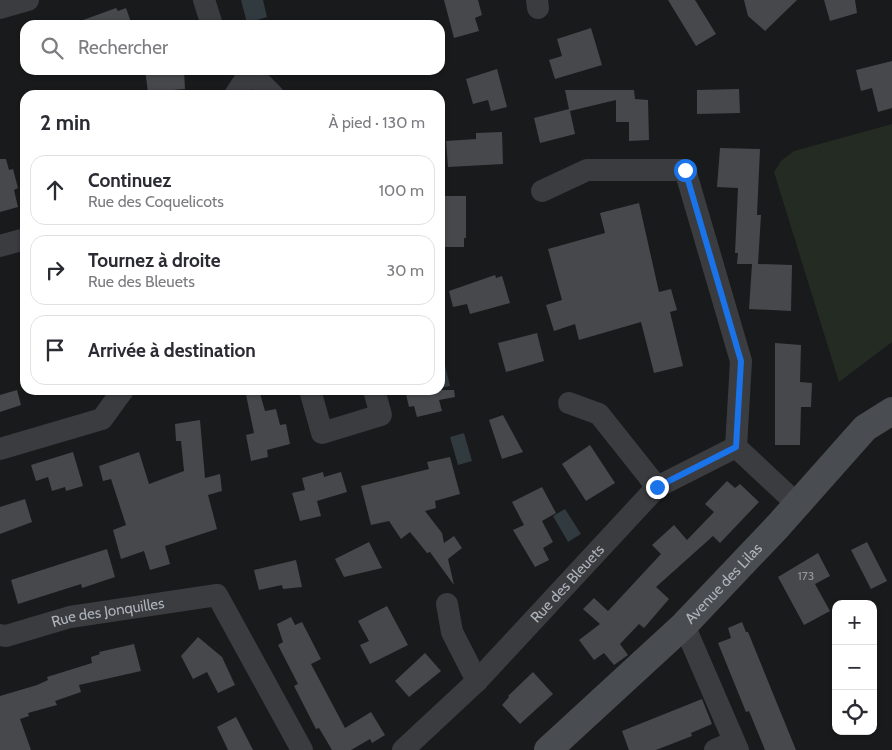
<!DOCTYPE html>
<html lang="fr">
<head>
<meta charset="utf-8">
<style>
  body { margin:0; font-family:Cabin,sans-serif; background:#f7f7f7; color:#2b2b33 }
  .controls { position:absolute; right:15px; bottom:15px; display:grid; overflow:hidden; border-radius:10px; box-shadow:0 1px 4px #0004 }
  .controls button { width:45px; height:45px; display:grid; place-items:center; padding:0; border:0; border-bottom:1px solid #e1e1e2; background:#fff; color:#2b2b33; font:25px sans-serif }
  .stop { position:absolute; width:15px; height:15px; margin:-11px; border:4px solid #1a73e8; border-radius:50%; background:#fff }
  .stop.end { background:#1a73e8; border-color:#fff; box-shadow:0 1px 5px #0008 }
  .list { margin:0; padding:0; list-style:none }
  h2 { display:flex; justify-content:space-between; align-items:center; height:65px; margin:0; padding:0 20px; font-size:21px }
  h2 small { font-size:16px; font-weight:400; color:#7c7c81 }
  .list li { display:grid; grid-template-columns:32px 1fr auto; gap:15px; align-items:center; box-sizing:border-box; height:70px; margin:0 10px 10px; padding:0 10px; border:1px solid #e1e1e2; border-radius:15px }
  .list b { display:block; font-size:19px; white-space:nowrap }
  .list p { margin:0; font-size:16px; white-space:nowrap; color:#7c7c81 }
  .list em { font-size:16px; font-style:normal; color:#7c7c81 }
  .icon { flex:none; width:28px; height:28px; fill:none; stroke:currentColor; stroke-width:2; stroke-linecap:round; stroke-linejoin:round }
  .map { position:relative; flex:none; width:892px; height:750px; overflow:hidden }
  .search { position:absolute; background:#fff; box-shadow:0 1px 4px #0004; left:20px; top:20px; width:425px; height:55px; display:flex; align-items:center; gap:12px; box-sizing:border-box; padding:0 18px; border-radius:15px; color:#7c7c81; font-size:19px }
  .panel { position:absolute; background:#fff; box-shadow:0 1px 4px #0004; left:20px; top:90px; width:425px; height:305px; border-radius:15px }
  .map>svg:first-child { display:block }
  .green { fill:#232b23 }
  .water { fill:#303a3f }
  .building { fill:#46484b }
  .lines { fill:none; stroke-linecap:round; stroke-linejoin:round }
  .street { stroke:#3b3c40; stroke-width:22 }
  .secondary { stroke:#494c50; stroke-width:28 }
  .route { stroke:#1a73e8; stroke-width:6 }
  .labels { text-anchor:middle; dominant-baseline:central; stroke-width:4.5; stroke-linejoin:round; paint-order:stroke }
  .number-label { font-size:12px; fill:#93989e }
  .street-label { font-size:15px; fill:#adb3ba; stroke:#141516 }
</style>
</head>
<body>
<div class="map">
<svg width="892" height="750" viewBox="0 0 892 750">
  <rect width="100%" height="100%" fill="#191a1b"/>
  <polygon class="green" points="892,124 892,342 839,382 774,172 781,161 794,151"/>
  <g class="water">
    <polygon points="241,0 263,0 267,17 247,23"/>
    <polygon points="442,353 450,386 441,388 440,354"/>
    <polygon points="464,433 472,461 458,465 450,437"/>
    <polygon points="565,509 581,534 568,542 553,516"/>
  </g>
  <g class="building">
    <polygon points="444,0 478,0 482,15 475,18 479,31 454,38"/>
    <polygon points="668,0 695,0 716,34 696,46"/>
    <polygon points="744,0 797,0 765,31 748,16"/>
    <polygon points="824,0 855,0 857,13 830,21"/>
    <polygon points="116,8 118,11 126,8 132,25 75,25 75,23"/>
    <polygon points="591,28 602,65 555,79 549,60 562,56 557,39"/>
    <polygon points="892,61 892,108 878,112 872,88 861,91 856,70"/>
    <polygon points="497,69 507,107 491,111 488,100 473,104 466,79"/>
    <polygon points="145,70 184,70 185,89 148,92"/>
    <polygon points="739,89 740,113 697,114 697,90"/>
    <polygon points="565,90 634,90 635,99 648,100 649,140 629,141 629,122 616,122 616,100 570,111 575,134 540,143 534,118 569,109"/>
    <polygon points="502,132 503,164 448,167 446,141 476,139 476,133"/>
    <polygon points="720,148 760,149 757,215 761,215 758,264 792,265 791,311 749,309 752,264 737,264 738,253 735,253 738,188 717,187"/>
    <polygon points="0,159 6,159 9,170 13,169 18,188 14,190 18,207 0,212"/>
    <polygon points="440,196 466,196 466,238 464,238 464,247 442,247"/>
    <polygon points="639,203 659,292 671,289 677,310 670,312 683,366 654,373 641,322 579,340 575,324 554,331 546,305 562,300 548,249 605,233 600,213"/>
    <polygon points="495,275 496,278 502,276 510,303 470,314 467,304 453,307 449,291"/>
    <polygon points="537,333 544,361 506,372 498,343"/>
    <polygon points="775,343 801,345 800,382 812,383 811,407 801,407 800,445 775,445"/>
    <polygon points="17,390 21,405 0,412 0,395"/>
    <polygon points="245,390 259,390 265,411 276,409 280,425 286,424 290,444 267,450 268,457 251,461 246,435 254,433"/>
    <polygon points="405,390 454,390 455,397 439,400 442,411 417,417 414,406 409,407"/>
    <polygon points="503,415 523,452 502,459 489,420"/>
    <polygon points="200,420 205,478 220,474 222,491 208,495 217,529 165,546 170,564 150,570 144,551 121,559 113,530 126,525 111,479 103,481 99,466 139,452 149,484 184,471 181,441 176,441 175,424"/>
    <polygon points="590,445 615,483 586,501 562,464"/>
    <polygon points="73,452 83,486 66,491 65,487 52,491 48,477 36,481 31,465"/>
    <polygon points="450,457 460,494 435,501 436,508 425,511 442,533 444,543 454,536 462,548 448,559 454,585 430,552 427,553 410,532 401,539 389,521 371,525 361,486 429,469 427,462"/>
    <polygon points="323,472 324,477 341,472 347,492 317,501 321,516 300,521 292,493 305,490 302,478"/>
    <polygon points="727,481 735,488 740,484 759,502 720,543 713,536 656,587 669,599 644,628 639,624 620,644 628,655 614,665 604,653 594,660 579,640 600,624 583,609 594,598 608,611 661,554 652,545 674,525 687,540 714,512 705,504"/>
    <polygon points="542,487 556,513 542,521 553,542 543,548 549,560 535,567 513,530 524,525 512,502"/>
    <polygon points="25,499 32,522 0,534 0,507"/>
    <polygon points="369,542 382,568 344,577 335,559"/>
    <polygon points="867,542 887,581 871,589 851,550"/>
    <polygon points="107,549 115,577 82,588 81,584 18,604 11,580"/>
    <polygon points="818,553 830,576 815,584 830,611 804,625 778,577"/>
    <polygon points="296,560 302,587 283,589 282,585 259,590 254,570"/>
    <polygon points="387,606 408,645 370,664 360,645 369,641 358,621"/>
    <polygon points="291,617 295,625 302,622 321,659 311,664 345,728 371,712 385,735 372,743 370,739 351,750 332,750 319,728 316,729 294,686 298,684 278,645 283,642 277,624"/>
    <polygon points="742,622 746,632 748,632 796,750 765,750 749,711 746,712 718,643 731,638 728,628"/>
    <polygon points="198,637 222,657 235,685 218,693 207,672 193,679 181,656"/>
    <polygon points="134,644 141,671 79,685 81,692 55,701 57,705 28,713 29,716 20,719 31,750 0,750 0,696 37,685 48,680 47,677 92,663 91,657 100,654 99,652"/>
    <polygon points="425,653 441,671 409,697 395,681"/>
    <polygon points="533,672 553,694 520,724 502,705 509,697 508,696"/>
    <polygon points="702,699 712,724 691,733 692,736 656,750 629,750 622,731"/>
    <polygon points="236,717 253,750 228,750 217,727"/>
  </g>
  <g class="lines">
    <g class="street">
      <polyline points="204,0 212,25"/>
      <polyline points="537,0 538,8"/>
      <polyline points="0,8 28,0"/>
      <polyline points="248,70 273,95"/>
      <polyline points="235,95 250,72"/>
      <polyline points="542,191 587,170 685,170 741,361 736,447 797,504"/>
      <polyline points="0,246 25,239"/>
      <polyline points="310,390 322,433 381,415 374,390"/>
      <polyline points="569,403 599,414 657,487"/>
      <polyline points="0,449 102,419 123,390"/>
      <polyline points="447,604 452,632 477,681"/>
      <polyline points="684,625 738,750"/>
      <path id="s1" d="M0,635L6,636L70,617L217,595L302,750"/>
      <path id="s2" d="M403,750L477,681L657,487L736,447"/>
      <polyline points="715,750 734,742"/>
    </g>
    <path class="secondary" id="s3" d="M548,750L684,625L778,526L865,428L892,411"/>
  </g>
  <g class="lines">
    <polyline class="route" points="657,487 736,447 741,361 685,170"/>
  </g>
  <g class="labels">
    <g class="number-label">
      <text x="806" y="575">173</text>
    </g>
    <g class="street-label">
      <text stroke="none"><textPath href="#s3" startOffset="242">Avenue des Lilas</textPath></text>
      <text stroke="none"><textPath href="#s2" startOffset="234">Rue des Bleuets</textPath></text>
      <text stroke="none"><textPath href="#s1" startOffset="111">Rue des Jonquilles</textPath></text>
    </g>
  </g>
</svg>
<div class="controls">
<button>+</button>
<button>−</button>
<button><svg class="icon" aria-label="locate" viewBox="0 0 24 24"><circle cx="12" cy="12" r="6"/><path d="M12 2v4M12 18v4M2 12h4M18 12h4"/></svg></button>
</div>
<div class="stop" style="left:685px;top:170px"></div>
<div class="stop end" style="left:657px;top:487px"></div>
<div class="search"><svg class="icon" aria-label="search" viewBox="0 0 24 24"><circle cx="10" cy="10" r="6"/><path d="M15 15l6 6"/></svg>Rechercher</div>
<section class="panel">
<h2>2 min<small>À pied · 130 m</small></h2>
<ul class="list">
<li><svg class="icon" aria-label="ahead" viewBox="0 0 24 24"><path d="M12 20V5M6 11l6-6 6 6"/></svg><div><b>Continuez</b><p>Rue des Coquelicots</p></div><em>100 m</em></li>
<li><svg class="icon" aria-label="right" viewBox="0 0 24 24"><path d="M7 20v-9h11M14 6l5 5-5 5"/></svg><div><b>Tournez à droite</b><p>Rue des Bleuets</p></div><em>30 m</em></li>
<li><svg class="icon" aria-label="arrive" viewBox="0 0 24 24"><path d="M6 21V4h12l-3 4 3 4H6"/></svg><div><b>Arrivée à destination</b></div></li>
</ul>
</section>
</div>
</body>
</html>
